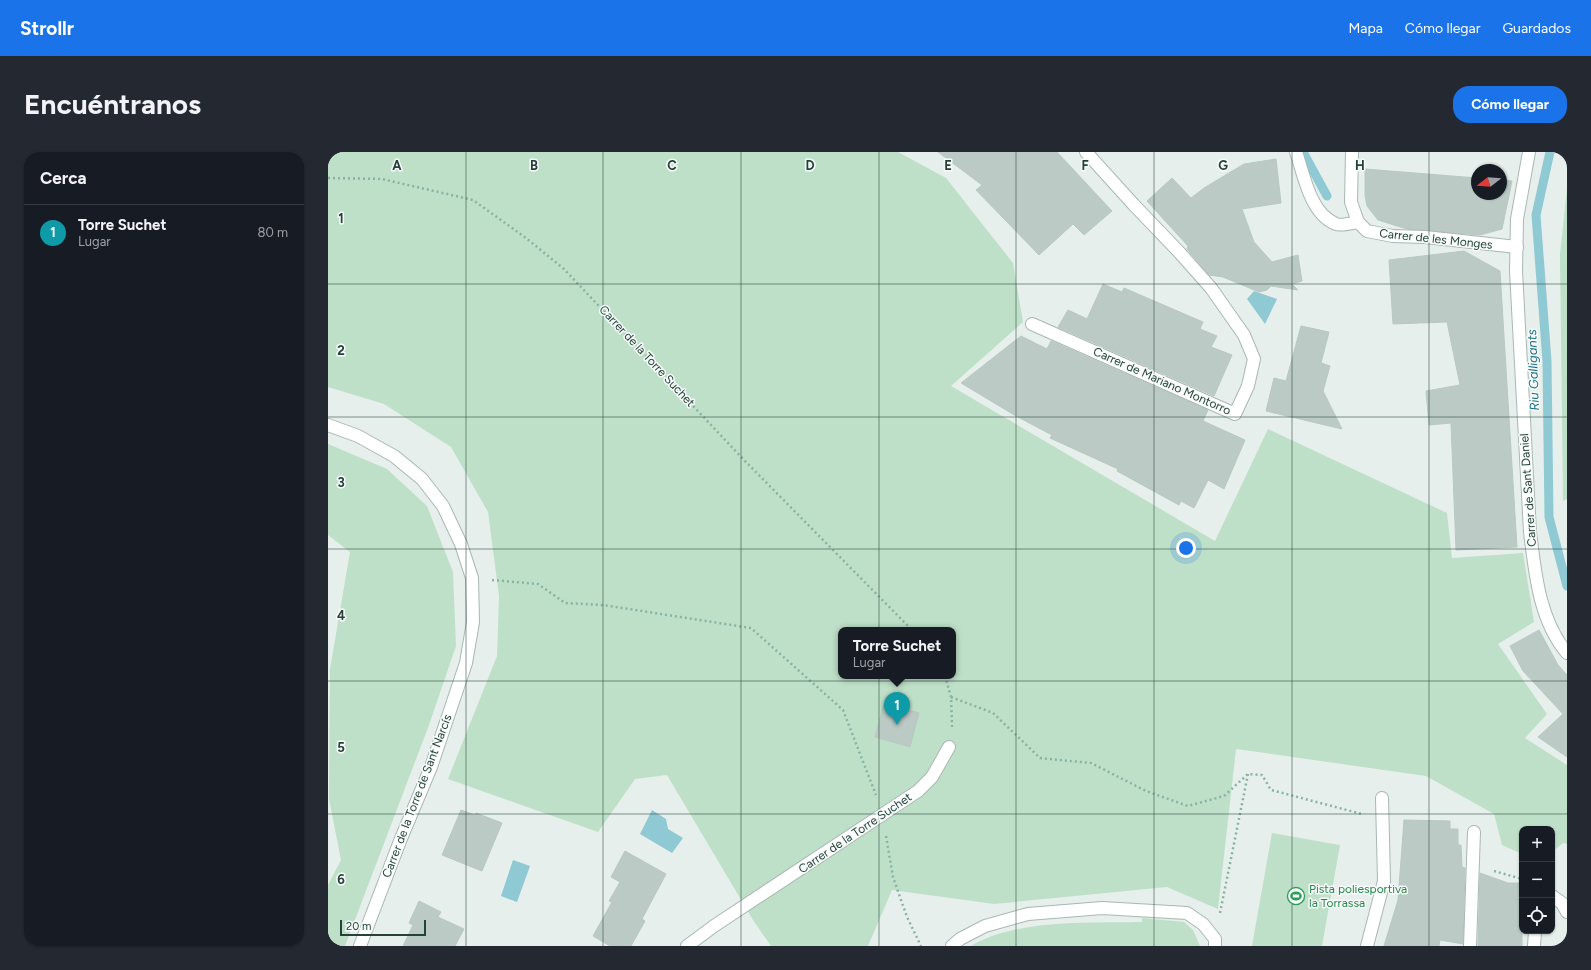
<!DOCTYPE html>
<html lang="es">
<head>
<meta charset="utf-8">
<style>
  body { margin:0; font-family:Figtree,sans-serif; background:#242831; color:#f1f3f6 }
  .controls { position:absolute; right:12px; bottom:12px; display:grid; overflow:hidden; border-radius:8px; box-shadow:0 1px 3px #0004 }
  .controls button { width:36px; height:36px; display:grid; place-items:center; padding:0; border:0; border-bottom:1px solid #363941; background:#171b24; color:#f1f3f6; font:20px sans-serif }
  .compass { position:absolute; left:1143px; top:12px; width:36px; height:36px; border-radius:50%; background:#171b24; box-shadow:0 1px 3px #0004; rotate:253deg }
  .scale { position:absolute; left:12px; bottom:10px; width:86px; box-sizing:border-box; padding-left:4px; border:2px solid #24423a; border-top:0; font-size:11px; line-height:14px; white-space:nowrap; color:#24423a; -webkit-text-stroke:3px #f7fbf9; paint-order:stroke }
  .you { position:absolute; left:858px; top:396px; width:14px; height:14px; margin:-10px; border:3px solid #fff; border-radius:50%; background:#1a73e8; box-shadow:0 0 0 6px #1a73e833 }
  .badge { display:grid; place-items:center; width:26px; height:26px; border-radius:50%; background:#1a73e8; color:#fff; font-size:13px; font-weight:700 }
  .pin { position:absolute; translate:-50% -33px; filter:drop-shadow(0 1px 2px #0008) }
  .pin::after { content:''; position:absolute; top:21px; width:14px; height:12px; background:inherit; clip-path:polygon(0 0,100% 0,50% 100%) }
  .popup { position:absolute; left:510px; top:475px; width:118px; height:52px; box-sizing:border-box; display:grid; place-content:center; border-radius:8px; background:#171b24; filter:drop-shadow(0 1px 3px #0005); font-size:13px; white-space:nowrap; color:#9ea1a6 }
  .popup b { font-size:15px; color:#f1f3f6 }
  .popup::after { content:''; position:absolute; left:50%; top:100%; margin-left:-8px; border:8px solid transparent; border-top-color:#171b24 }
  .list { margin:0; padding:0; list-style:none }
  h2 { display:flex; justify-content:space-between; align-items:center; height:52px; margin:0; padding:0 16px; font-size:17px }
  h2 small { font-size:13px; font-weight:400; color:#9ea1a6 }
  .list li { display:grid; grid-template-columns:26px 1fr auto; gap:12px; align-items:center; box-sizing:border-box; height:56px; padding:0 16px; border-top:1px solid #363941 }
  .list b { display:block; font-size:15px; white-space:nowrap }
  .list p { margin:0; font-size:13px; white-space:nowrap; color:#9ea1a6 }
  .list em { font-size:13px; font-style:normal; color:#9ea1a6 }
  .icon { flex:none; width:22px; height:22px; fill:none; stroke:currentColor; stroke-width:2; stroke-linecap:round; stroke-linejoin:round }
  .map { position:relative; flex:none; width:1239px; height:794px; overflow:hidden; border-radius:16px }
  header { display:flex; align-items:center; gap:24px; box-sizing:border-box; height:56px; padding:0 20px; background:#1a73e8; color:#fff }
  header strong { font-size:19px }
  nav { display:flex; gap:22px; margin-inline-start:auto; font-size:14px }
  .intro { display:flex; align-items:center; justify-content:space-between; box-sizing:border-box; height:96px; padding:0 24px }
  h1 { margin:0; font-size:28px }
  .button { padding:10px 18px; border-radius:16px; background:#1a73e8; color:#fff; font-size:14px; font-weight:700 }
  main { display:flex; gap:24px; padding:0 24px }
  aside { flex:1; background:#171b24; border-radius:16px; box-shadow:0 1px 3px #0004 }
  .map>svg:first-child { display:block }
  .green { fill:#bfe0c8; fill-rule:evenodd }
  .water { fill:#8ec9d4 }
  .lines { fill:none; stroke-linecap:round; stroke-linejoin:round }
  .stream { stroke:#8ec9d4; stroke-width:9 }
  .building { fill:#bbcac4; stroke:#b8c9c2 }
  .minor-casing { stroke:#a8b8b2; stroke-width:14 }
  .path { stroke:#86b3a5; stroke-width:2.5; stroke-dasharray:2 3; stroke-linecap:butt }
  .minor { stroke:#fff; stroke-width:12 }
  .grid { fill:none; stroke:#24423a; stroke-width:1; stroke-opacity:0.55 }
  .labels { text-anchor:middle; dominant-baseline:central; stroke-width:3; stroke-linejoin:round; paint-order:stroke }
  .street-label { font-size:12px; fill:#24423a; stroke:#f7fbf9 }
  .leisure-label { font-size:12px; fill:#27864d; stroke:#f7fbf9; text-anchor:start }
  .water-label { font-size:13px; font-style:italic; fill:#1c6f80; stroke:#f7fbf9 }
  .grid-label { font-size:13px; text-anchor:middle; font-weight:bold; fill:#24423a; stroke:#f7fbf9; stroke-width:3; stroke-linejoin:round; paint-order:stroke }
</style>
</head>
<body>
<header>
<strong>Strollr</strong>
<nav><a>Mapa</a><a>Cómo llegar</a><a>Guardados</a></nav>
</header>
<div class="intro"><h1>Encuéntranos</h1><a class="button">Cómo llegar</a></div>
<main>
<aside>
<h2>Cerca<small></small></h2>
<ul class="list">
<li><span class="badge" style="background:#0f9aa8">1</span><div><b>Torre Suchet</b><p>Lugar</p></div><em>80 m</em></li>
</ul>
</aside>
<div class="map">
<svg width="1239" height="794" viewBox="0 0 1239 794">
  <rect width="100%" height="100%" fill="#e6efeb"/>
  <g class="green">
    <path d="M0,0H570L618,26L685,111L695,170L623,234L887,389L940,277L1119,361L1124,406L1195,401L1206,470L1170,492L1219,562L1197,586L1239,613V692L1235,691L1224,700V677H1194V702L1174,693L1166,662L1098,624L908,597L890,757L839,735L666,752L564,738L540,794H443L425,768L339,623L307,627L270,680L120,627L169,504L171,444L160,360L123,295L56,252L0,235ZM513,478H625V524H513Z"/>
    <polygon points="1239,37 1239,347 1235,349 1232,102"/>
    <polygon points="0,292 59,317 99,354 125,420 128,494 101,573 17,794 0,794 0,733 13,708 1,647 2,517 22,400 0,383"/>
    <polygon points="944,681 1012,693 994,794 924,794"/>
    <path d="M814,766L856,770L865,778L872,794H643C686,767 764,771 814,770Z"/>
  </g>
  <g class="water">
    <polygon points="926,139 949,147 937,172 919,147"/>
    <polygon points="324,658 338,667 340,677 355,686 344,701 312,682"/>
    <polygon points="185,708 202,714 189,750 173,744"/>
  </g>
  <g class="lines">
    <g class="stream">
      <polyline points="975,0 999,44"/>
      <polyline points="1222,0 1208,63 1219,209 1221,365 1239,434"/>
    </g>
  </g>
  <g class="building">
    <polygon points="610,0 729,0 784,59 756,83 745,72 711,103 648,38 654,33"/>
    <polygon points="948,7 953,51 914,57 926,90 944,110 970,103 974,129 964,132 970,138 943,134 939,138 931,140 895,125 881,123 859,97 860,94 819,49 844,26 863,46 876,36 916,12"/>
    <polygon points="1037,17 1149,26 1149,42 1173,42 1173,28 1184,29 1174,77 1152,83 1079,77 1050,68 1039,54 1037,43"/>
    <polygon points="1136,99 1172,119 1189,395 1128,398 1123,271 1101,273 1098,239 1132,233 1119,170 1093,171 1092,169 1092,171 1065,172 1061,108"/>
    <polygon points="775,132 794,140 796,136 875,170 872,177 889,184 883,195 904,203 886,244 730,175 740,158 759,167"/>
    <polygon points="973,174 1001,180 993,211 1002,214 995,239 1014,277 938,259 946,226 958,229"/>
    <polygon points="693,184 719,197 723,189 880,258 875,269 917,288 896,337 880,328 866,356 853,349 851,353 789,319 790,317 722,286 724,283 688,264 633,231"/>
    <polygon points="1211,478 1230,513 1239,523 1239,605 1210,585 1235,562 1195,519 1182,494"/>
    <polygon points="556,551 591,561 582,595 547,585"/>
    <polygon points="133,658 147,663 148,661 174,671 154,719 114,703"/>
    <polygon points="1076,668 1122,669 1122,677 1130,677 1130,693 1133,693 1134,715 1137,716 1135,792 1112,788 1111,794 1056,794 1070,748"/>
    <polygon points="297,699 338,722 314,767 317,769 303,794 282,794 265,784 284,750 281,749 292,730 283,725"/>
    <polygon points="1152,721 1180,731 1194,731 1194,794 1150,794"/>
    <polygon points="91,749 113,760 110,765 136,777 127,794 75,794 85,773 81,771"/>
  </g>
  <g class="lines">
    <g class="minor-casing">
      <g id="minor">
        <path d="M968,0C976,23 982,62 1008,72C1013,74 1024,71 1030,70"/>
        <polyline points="1024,0 1023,50 1030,70 1039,79 1065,84 1097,85 1189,95"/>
        <path d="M1201,0L1189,67L1188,119L1202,380C1207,420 1211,468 1239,501"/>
        <polyline points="704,172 907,262 920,234 926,207 916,183 883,136 852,101 806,53 758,0"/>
        <polyline points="0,273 30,284 66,304 94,327 115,354 133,392 144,426 145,470 138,511 103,615 72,689 32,794"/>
        <polyline points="1224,744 1234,751 1239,760"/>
        <polyline points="359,794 386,774 590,639 604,625 621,595"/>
        <polyline points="624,794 632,787 657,774 700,762 774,756 859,761 875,772 887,787 887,794"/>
        <polyline points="1039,794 1056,729 1054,646"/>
        <polyline points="1142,794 1146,680"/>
        <polyline points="1206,794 1207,779"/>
      </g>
    </g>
    <g class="path">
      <polyline points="0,26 54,27 145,48 198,86 236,117 417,309 584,478"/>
      <polyline points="164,428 210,432 237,451 275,453 423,476 515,558 548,643"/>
      <polyline points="617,524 623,545 624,575"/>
      <polyline points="623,545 665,561 712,606 763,611 818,639 860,654 896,644 920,622 934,623 943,638 1034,662"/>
      <polyline points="558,684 565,725 579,765 593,794"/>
      <polyline points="1166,719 1194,727"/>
      <polyline points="892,761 920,622"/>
    </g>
    <use href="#minor" class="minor"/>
  </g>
  <path class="grid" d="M138,0V794M275,0V794M413,0V794M551,0V794M688,0V794M826,0V794M964,0V794M1101,0V794M0,132H1239M0,265H1239M0,397H1239M0,529H1239M0,662H1239"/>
  <defs>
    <g id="stadium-ring" transform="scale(0.9)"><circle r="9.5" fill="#f7fbf9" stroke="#2e9e5b" stroke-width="1.5"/><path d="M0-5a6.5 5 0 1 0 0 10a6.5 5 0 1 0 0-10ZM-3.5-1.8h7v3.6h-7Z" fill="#2e9e5b"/></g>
  </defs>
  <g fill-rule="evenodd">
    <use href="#stadium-ring" x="968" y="744"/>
  </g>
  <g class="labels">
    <g class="street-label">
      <text transform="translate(1108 87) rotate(6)">Carrer de les Monges</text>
      <text transform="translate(319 204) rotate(47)">Carrer de la Torre Suchet</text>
      <text transform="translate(834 229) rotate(24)">Carrer de Mariano Montorro</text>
      <text transform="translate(1200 338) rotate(-94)">Carrer de Sant Daniel</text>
      <text transform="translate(89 644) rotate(-69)">Carrer de la Torre de Sant Narcís</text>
      <text transform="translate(527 681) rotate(-34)">Carrer de la Torre Suchet</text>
    </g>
    <g class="leisure-label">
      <text x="981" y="737">Pista poliesportiva<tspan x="981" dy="14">la Torrassa</tspan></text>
    </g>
    <g class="water-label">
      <text transform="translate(1205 218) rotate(-92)">Riu Galligants</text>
    </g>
  </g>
  <g class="grid-label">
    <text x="69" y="18">A</text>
    <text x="206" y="18">B</text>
    <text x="344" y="18">C</text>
    <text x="482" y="18">D</text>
    <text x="620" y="18">E</text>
    <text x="757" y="18">F</text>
    <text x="895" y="18">G</text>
    <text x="1032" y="18">H</text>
    <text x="13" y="71">1</text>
    <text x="13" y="203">2</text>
    <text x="13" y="335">3</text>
    <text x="13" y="468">4</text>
    <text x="13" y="600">5</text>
    <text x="13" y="732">6</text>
  </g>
</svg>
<div class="controls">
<button>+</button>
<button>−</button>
<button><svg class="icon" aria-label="locate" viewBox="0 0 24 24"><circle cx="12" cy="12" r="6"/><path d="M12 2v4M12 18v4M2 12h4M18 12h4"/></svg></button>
</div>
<svg class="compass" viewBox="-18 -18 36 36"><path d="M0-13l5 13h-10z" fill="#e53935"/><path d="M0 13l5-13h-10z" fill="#9ea1a6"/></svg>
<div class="scale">20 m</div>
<div class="you"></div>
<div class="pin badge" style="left:569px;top:573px;background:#0f9aa8">1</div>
<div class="popup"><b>Torre Suchet</b>Lugar</div>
</div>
</main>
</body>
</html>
